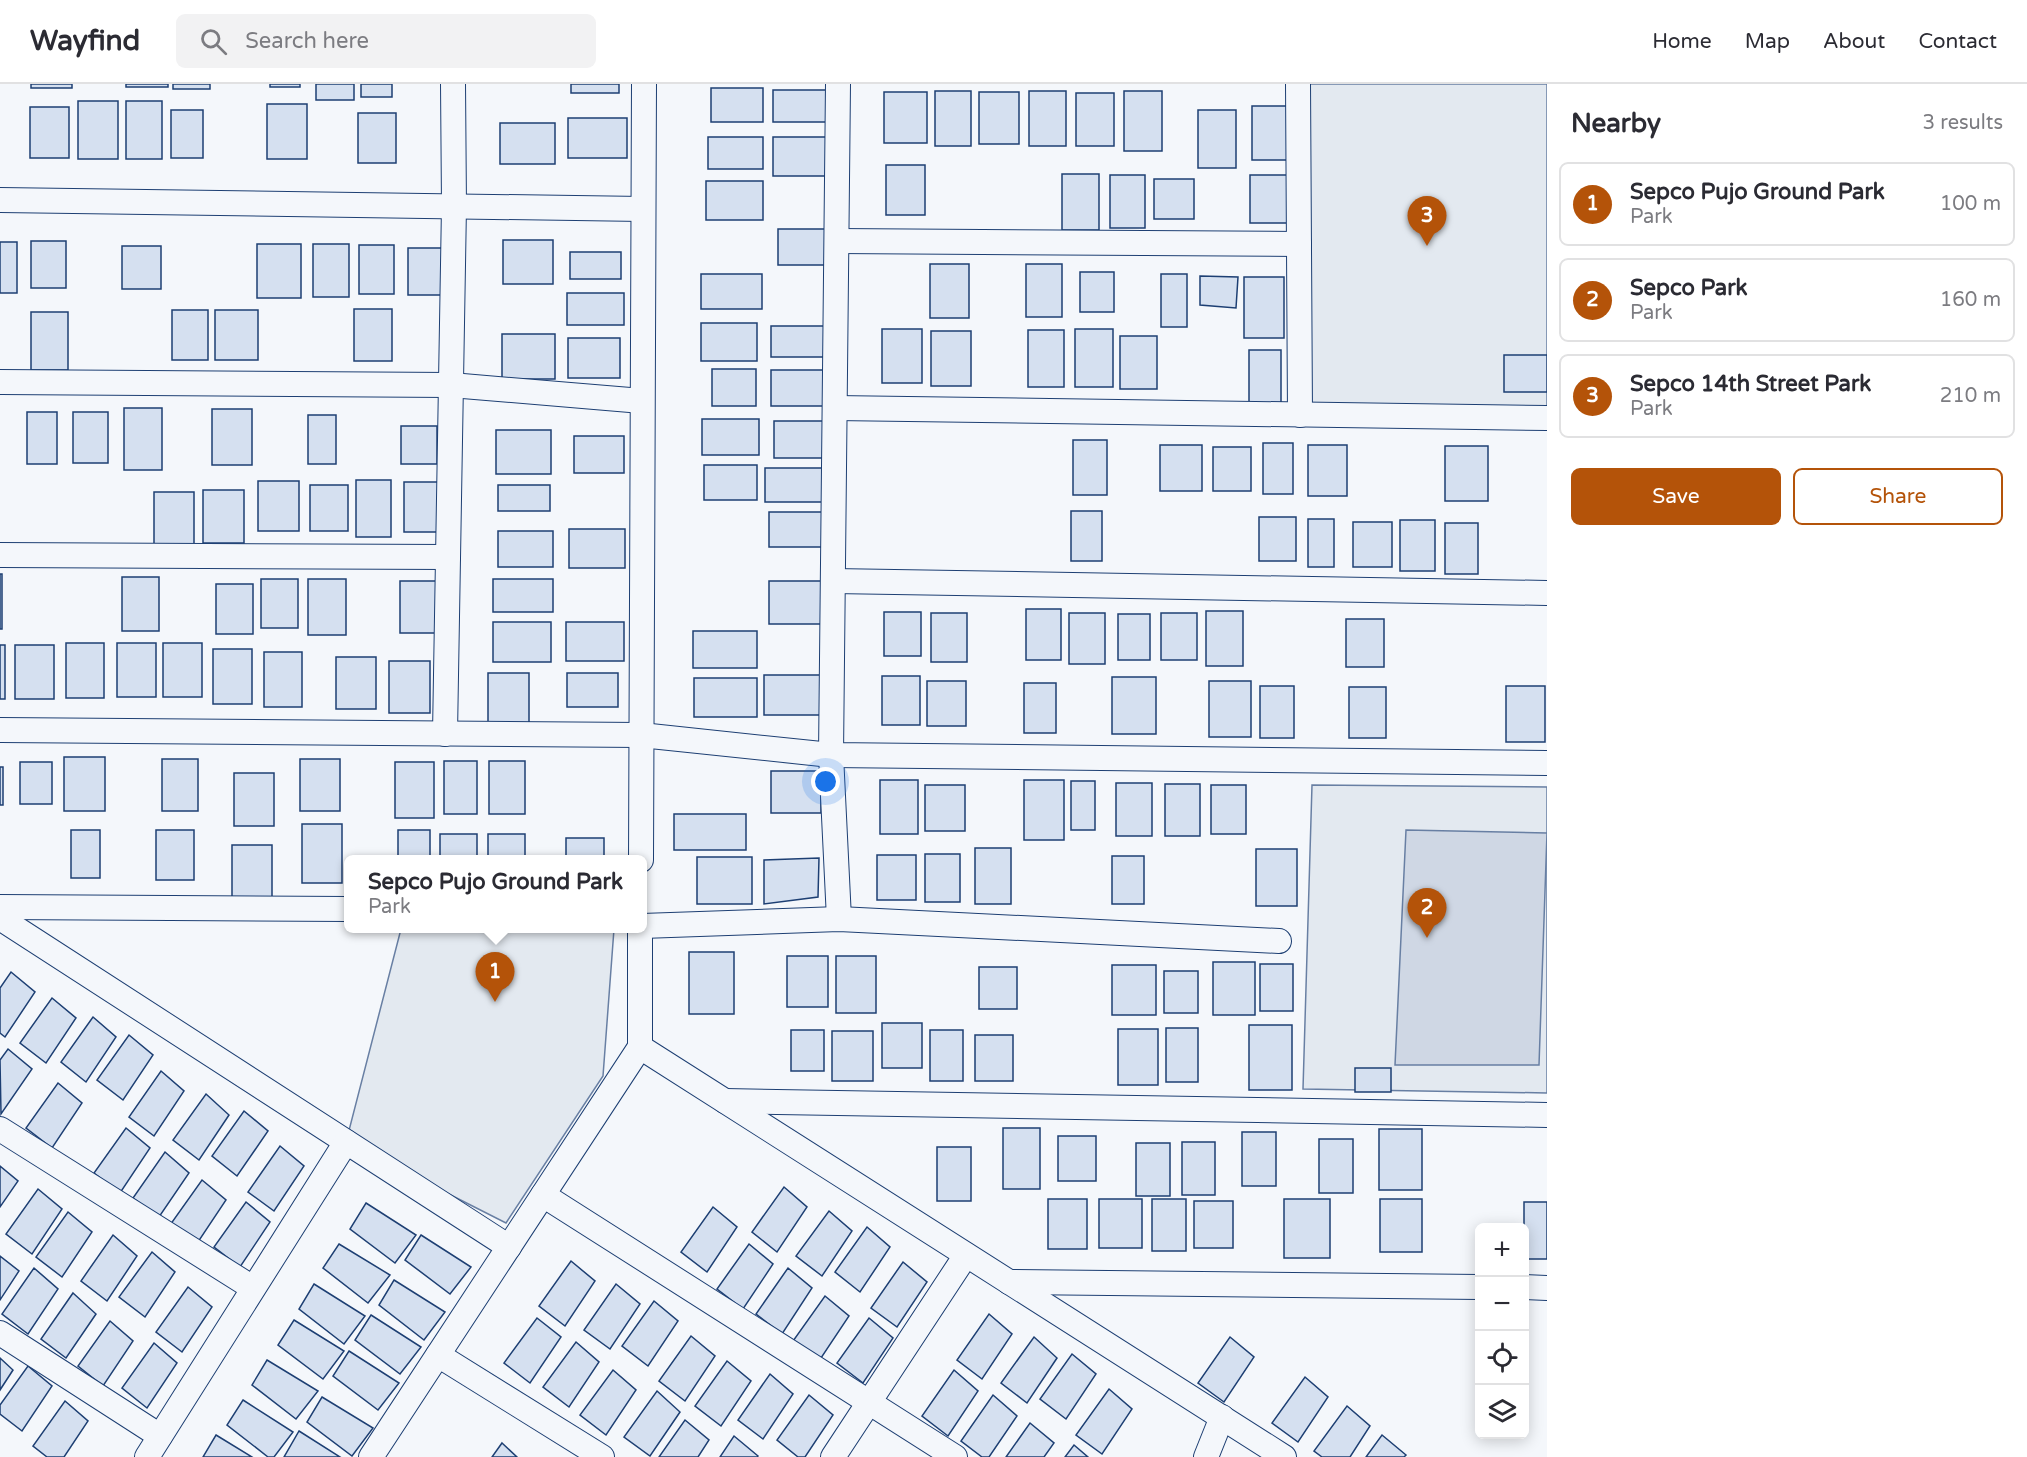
<!DOCTYPE html>
<html lang="en">
<head>
<meta charset="utf-8">
<style>
  body { margin:0; font-family:"Varela Round",sans-serif; background:#f2f2f3; color:#2b2b33 }
  .controls { position:absolute; right:18px; bottom:18px; display:grid; overflow:hidden; border-radius:9px; box-shadow:0 3px 15px #0003 }
  .controls button { width:54px; height:54px; display:grid; place-items:center; padding:0; border:0; border-bottom:2px solid #e1e1e2; background:#fff; color:#2b2b33; font:30px sans-serif }
  .you { position:absolute; left:826px; top:698px; width:21px; height:21px; margin:-15px; border:4px solid #fff; border-radius:50%; background:#1a73e8; box-shadow:0 0 0 9px #1a73e833 }
  .badge { display:grid; place-items:center; width:39px; height:39px; border-radius:50%; background:#b45309; color:#fff; font-size:20px; font-weight:700 }
  .pin { position:absolute; translate:-50% -50px; filter:drop-shadow(0 2px 3px #0008) }
  .pin::after { content:''; position:absolute; top:32px; width:21px; height:18px; background:inherit; clip-path:polygon(0 0,100% 0,50% 100%) }
  .popup { position:absolute; left:344px; top:771px; width:303px; height:78px; box-sizing:border-box; display:grid; place-content:center; border-radius:9px; background:#fff; filter:drop-shadow(0 2px 4px #0005); font-size:20px; white-space:nowrap; color:#7c7c81 }
  .popup b { font-size:22px; color:#2b2b33 }
  .popup::after { content:''; position:absolute; left:50%; top:100%; margin-left:-12px; border:12px solid transparent; border-top-color:#fff }
  .list { margin:0; padding:0; list-style:none }
  h2 { display:flex; justify-content:space-between; align-items:center; height:78px; margin:0; padding:0 24px; font-size:26px }
  h2 small { font-size:20px; font-weight:400; color:#7c7c81 }
  .list li { display:grid; grid-template-columns:39px 1fr auto; gap:18px; align-items:center; box-sizing:border-box; height:84px; margin:0 12px 12px; padding:0 12px; border:2px solid #e1e1e2; border-radius:9px }
  .list b { display:block; font-size:22px; white-space:nowrap }
  .list p { margin:0; font-size:20px; white-space:nowrap; color:#7c7c81 }
  .list em { font-size:20px; font-style:normal; color:#7c7c81 }
  .actions { display:flex; gap:12px; padding:18px 24px }
  .actions a { flex:1; padding:14px 0; border:2px solid #b45309; border-radius:9px; text-align:center; font-size:21px; color:#b45309 }
  .actions .main { background:#b45309; color:#fff }
  .icon { flex:none; width:33px; height:33px; fill:none; stroke:currentColor; stroke-width:2; stroke-linecap:round; stroke-linejoin:round }
  .map { position:relative; flex:none; width:1547px; height:1373px; overflow:hidden }
  header { display:flex; align-items:center; gap:36px; box-sizing:border-box; height:84px; padding:0 30px; background:#fff; border-bottom:2px solid #e1e1e2 }
  header strong { font-size:28px }
  nav { display:flex; gap:33px; margin-inline-start:auto; font-size:21px }
  .search { width:420px; height:54px; background:#f2f2f3; display:flex; align-items:center; gap:15px; box-sizing:border-box; padding:0 21px; border-radius:9px; color:#7c7c81; font-size:22px }
  main { display:flex }
  aside { flex:1; background:#fff }
  .map>svg:first-child { display:block }
  .green { fill:#e3e9f0; stroke:#687fa3; stroke-width:1.5 }
  .water { fill:#cfd7e4; stroke:#687fa3; stroke-width:1.5 }
  .building { fill:#d5e0f0; stroke:#1d3f73; stroke-width:1.5 }
  .lines { fill:none; stroke-linecap:round; stroke-linejoin:round }
  .minor-casing { stroke:#1d3f73; stroke-width:26 }
  .minor { stroke:#f4f7fb; stroke-width:24 }
</style>
</head>
<body>
<header>
<strong>Wayfind</strong>
<div class="search"><svg class="icon" aria-label="search" viewBox="0 0 24 24"><circle cx="10" cy="10" r="6"/><path d="M15 15l6 6"/></svg>Search here</div>
<nav><a>Home</a><a>Map</a><a>About</a><a>Contact</a></nav>
</header>
<main>
<div class="map">
<svg width="1547" height="1373" viewBox="0 0 1547 1373">
  <rect width="100%" height="100%" fill="#f4f7fb"/>
  <g class="green">
    <polygon points="1305,0 1547,0 1547,324 1308,324"/>
    <polygon points="1312,701 1547,703 1547,1009 1303,1005"/>
    <polygon points="401,845 614,845 603,992 506,1139 346,1058"/>
  </g>
  <polygon class="water" points="1406,746 1547,749 1539,981 1395,981"/>
  <g class="building">
    <rect x="31" y="0" width="41" height="4"/>
    <rect x="126" y="0" width="42" height="3"/>
    <rect x="173" y="0" width="37" height="5"/>
    <rect x="270" y="0" width="30" height="3"/>
    <rect x="316" y="0" width="38" height="16"/>
    <rect x="361" y="0" width="31" height="13"/>
    <rect x="571" y="0" width="48" height="9"/>
    <rect x="711" y="4" width="52" height="34"/>
    <rect x="773" y="6" width="58" height="32"/>
    <rect x="935" y="7" width="36" height="55"/>
    <rect x="1029" y="7" width="37" height="55"/>
    <rect x="1124" y="7" width="38" height="60"/>
    <rect x="884" y="8" width="43" height="51"/>
    <rect x="979" y="8" width="40" height="52"/>
    <rect x="1076" y="9" width="38" height="53"/>
    <rect x="78" y="17" width="40" height="58"/>
    <rect x="126" y="17" width="36" height="58"/>
    <rect x="267" y="20" width="40" height="55"/>
    <rect x="1252" y="22" width="38" height="54"/>
    <rect x="30" y="23" width="39" height="51"/>
    <rect x="171" y="26" width="32" height="48"/>
    <rect x="1198" y="26" width="38" height="58"/>
    <rect x="358" y="29" width="38" height="50"/>
    <rect x="568" y="34" width="59" height="40"/>
    <rect x="500" y="39" width="55" height="41"/>
    <rect x="708" y="53" width="55" height="32"/>
    <rect x="773" y="53" width="56" height="39"/>
    <rect x="886" y="81" width="39" height="50"/>
    <rect x="1062" y="90" width="37" height="56"/>
    <rect x="1110" y="91" width="35" height="53"/>
    <rect x="1250" y="91" width="38" height="48"/>
    <rect x="1154" y="95" width="40" height="40"/>
    <rect x="706" y="97" width="57" height="39"/>
    <rect x="778" y="145" width="49" height="36"/>
    <rect x="503" y="156" width="50" height="44"/>
    <rect x="31" y="157" width="35" height="47"/>
    <rect x="0" y="158" width="17" height="51"/>
    <rect x="257" y="160" width="44" height="54"/>
    <rect x="313" y="160" width="36" height="53"/>
    <rect x="359" y="161" width="35" height="49"/>
    <rect x="122" y="162" width="39" height="43"/>
    <rect x="408" y="164" width="36" height="47"/>
    <rect x="570" y="168" width="51" height="27"/>
    <rect x="930" y="180" width="39" height="54"/>
    <rect x="1026" y="180" width="36" height="53"/>
    <rect x="1080" y="188" width="34" height="40"/>
    <rect x="701" y="190" width="61" height="35"/>
    <rect x="1161" y="190" width="26" height="53"/>
    <polygon points="1200,192 1238,193 1236,224 1200,221"/>
    <rect x="1244" y="193" width="40" height="61"/>
    <rect x="567" y="209" width="57" height="32"/>
    <rect x="354" y="225" width="38" height="52"/>
    <rect x="172" y="226" width="36" height="50"/>
    <rect x="215" y="226" width="43" height="50"/>
    <rect x="31" y="228" width="37" height="58"/>
    <rect x="701" y="239" width="56" height="38"/>
    <rect x="771" y="242" width="55" height="31"/>
    <rect x="882" y="245" width="40" height="54"/>
    <rect x="1075" y="245" width="38" height="58"/>
    <rect x="1028" y="246" width="36" height="57"/>
    <rect x="931" y="247" width="40" height="55"/>
    <rect x="502" y="250" width="53" height="45"/>
    <rect x="1120" y="252" width="37" height="53"/>
    <rect x="568" y="254" width="52" height="40"/>
    <rect x="1249" y="266" width="32" height="55"/>
    <rect x="1504" y="271" width="43" height="37"/>
    <rect x="712" y="285" width="44" height="37"/>
    <rect x="771" y="286" width="56" height="36"/>
    <rect x="124" y="324" width="38" height="62"/>
    <rect x="212" y="325" width="40" height="56"/>
    <rect x="27" y="328" width="30" height="52"/>
    <rect x="73" y="328" width="35" height="51"/>
    <rect x="308" y="331" width="28" height="49"/>
    <rect x="702" y="335" width="57" height="36"/>
    <rect x="774" y="337" width="54" height="37"/>
    <rect x="401" y="342" width="36" height="38"/>
    <rect x="496" y="346" width="55" height="44"/>
    <rect x="574" y="352" width="50" height="37"/>
    <rect x="1073" y="356" width="34" height="55"/>
    <rect x="1263" y="359" width="30" height="51"/>
    <rect x="1160" y="361" width="42" height="46"/>
    <rect x="1308" y="361" width="39" height="51"/>
    <rect x="1445" y="362" width="43" height="55"/>
    <rect x="1213" y="363" width="38" height="44"/>
    <rect x="704" y="381" width="53" height="35"/>
    <rect x="765" y="384" width="60" height="34"/>
    <rect x="356" y="396" width="35" height="57"/>
    <rect x="258" y="397" width="41" height="50"/>
    <rect x="404" y="398" width="36" height="50"/>
    <rect x="310" y="401" width="38" height="46"/>
    <rect x="498" y="401" width="52" height="26"/>
    <rect x="203" y="406" width="41" height="53"/>
    <rect x="154" y="408" width="40" height="52"/>
    <rect x="1071" y="427" width="31" height="50"/>
    <rect x="769" y="428" width="53" height="35"/>
    <rect x="1259" y="433" width="37" height="44"/>
    <rect x="1308" y="435" width="26" height="48"/>
    <rect x="1400" y="436" width="35" height="51"/>
    <rect x="1353" y="438" width="39" height="45"/>
    <rect x="1445" y="439" width="33" height="51"/>
    <rect x="569" y="445" width="56" height="39"/>
    <rect x="498" y="447" width="55" height="36"/>
    <rect x="0" y="490" width="2" height="55"/>
    <rect x="122" y="493" width="37" height="54"/>
    <rect x="261" y="495" width="37" height="49"/>
    <rect x="308" y="495" width="38" height="56"/>
    <rect x="493" y="495" width="60" height="33"/>
    <rect x="400" y="497" width="41" height="52"/>
    <rect x="769" y="497" width="53" height="43"/>
    <rect x="216" y="500" width="37" height="50"/>
    <rect x="1026" y="525" width="35" height="51"/>
    <rect x="1206" y="527" width="37" height="55"/>
    <rect x="884" y="528" width="37" height="44"/>
    <rect x="931" y="529" width="36" height="49"/>
    <rect x="1069" y="529" width="36" height="51"/>
    <rect x="1161" y="529" width="36" height="47"/>
    <rect x="1118" y="530" width="32" height="46"/>
    <rect x="1346" y="535" width="38" height="48"/>
    <rect x="493" y="538" width="58" height="40"/>
    <rect x="566" y="538" width="58" height="39"/>
    <rect x="693" y="547" width="64" height="37"/>
    <rect x="66" y="559" width="38" height="55"/>
    <rect x="117" y="559" width="39" height="54"/>
    <rect x="163" y="559" width="39" height="54"/>
    <rect x="0" y="561" width="5" height="54"/>
    <rect x="15" y="561" width="39" height="54"/>
    <rect x="213" y="565" width="39" height="55"/>
    <rect x="264" y="568" width="38" height="55"/>
    <rect x="336" y="573" width="40" height="52"/>
    <rect x="389" y="577" width="41" height="52"/>
    <rect x="488" y="589" width="41" height="52"/>
    <rect x="567" y="589" width="51" height="34"/>
    <rect x="764" y="591" width="57" height="40"/>
    <rect x="882" y="592" width="38" height="49"/>
    <rect x="1112" y="593" width="44" height="57"/>
    <rect x="694" y="594" width="63" height="39"/>
    <rect x="927" y="597" width="39" height="45"/>
    <rect x="1209" y="597" width="42" height="56"/>
    <rect x="1024" y="599" width="32" height="50"/>
    <rect x="1260" y="602" width="34" height="52"/>
    <rect x="1506" y="602" width="39" height="56"/>
    <rect x="1349" y="603" width="37" height="51"/>
    <rect x="64" y="673" width="41" height="54"/>
    <rect x="162" y="675" width="36" height="52"/>
    <rect x="300" y="675" width="40" height="52"/>
    <rect x="444" y="677" width="33" height="53"/>
    <rect x="489" y="677" width="36" height="53"/>
    <rect x="20" y="678" width="32" height="42"/>
    <rect x="395" y="678" width="39" height="56"/>
    <rect x="0" y="683" width="3" height="38"/>
    <rect x="771" y="687" width="50" height="42"/>
    <rect x="234" y="689" width="40" height="53"/>
    <rect x="880" y="696" width="38" height="54"/>
    <rect x="1024" y="696" width="40" height="60"/>
    <rect x="1071" y="697" width="24" height="49"/>
    <rect x="1116" y="699" width="36" height="53"/>
    <rect x="1165" y="700" width="35" height="52"/>
    <rect x="925" y="701" width="40" height="46"/>
    <rect x="1211" y="701" width="35" height="49"/>
    <rect x="674" y="730" width="72" height="36"/>
    <rect x="302" y="740" width="40" height="59"/>
    <rect x="71" y="746" width="29" height="48"/>
    <rect x="156" y="746" width="38" height="50"/>
    <rect x="398" y="746" width="32" height="30"/>
    <rect x="440" y="750" width="37" height="26"/>
    <rect x="488" y="750" width="37" height="26"/>
    <rect x="566" y="754" width="38" height="22"/>
    <rect x="232" y="761" width="40" height="53"/>
    <rect x="975" y="764" width="36" height="56"/>
    <rect x="1256" y="765" width="41" height="57"/>
    <rect x="925" y="770" width="35" height="48"/>
    <rect x="877" y="771" width="39" height="45"/>
    <rect x="1112" y="772" width="32" height="48"/>
    <rect x="697" y="773" width="55" height="47"/>
    <polygon points="819,774 818,813 764,820 764,776"/>
    <rect x="689" y="868" width="45" height="62"/>
    <rect x="787" y="872" width="41" height="51"/>
    <rect x="836" y="872" width="40" height="57"/>
    <rect x="1213" y="878" width="42" height="53"/>
    <rect x="1260" y="880" width="33" height="47"/>
    <rect x="1112" y="881" width="44" height="50"/>
    <rect x="979" y="883" width="38" height="42"/>
    <rect x="1164" y="887" width="34" height="42"/>
    <polygon points="11,888 35,908 5,953 0,949 0,904"/>
    <polygon points="52,914 76,934 46,979 20,959"/>
    <polygon points="93,933 116,953 86,998 61,978"/>
    <rect x="882" y="939" width="40" height="45"/>
    <rect x="1249" y="941" width="43" height="65"/>
    <rect x="1166" y="944" width="32" height="54"/>
    <rect x="1118" y="945" width="40" height="56"/>
    <rect x="791" y="946" width="33" height="41"/>
    <rect x="930" y="946" width="33" height="51"/>
    <rect x="832" y="947" width="41" height="50"/>
    <polygon points="129,951 153,971 123,1016 97,996"/>
    <rect x="975" y="951" width="38" height="46"/>
    <polygon points="8,965 32,985 1,1030 0,976"/>
    <rect x="1355" y="984" width="36" height="24"/>
    <polygon points="161,987 184,1007 154,1052 129,1033"/>
    <polygon points="58,999 82,1019 52,1064 26,1044"/>
    <polygon points="206,1010 229,1031 199,1076 173,1056"/>
    <polygon points="244,1027 268,1047 237,1092 212,1072"/>
    <polygon points="126,1044 150,1064 120,1109 94,1089"/>
    <rect x="1003" y="1044" width="37" height="61"/>
    <rect x="1379" y="1045" width="43" height="61"/>
    <rect x="1242" y="1048" width="34" height="54"/>
    <rect x="1058" y="1052" width="38" height="45"/>
    <rect x="1319" y="1055" width="34" height="54"/>
    <rect x="1182" y="1058" width="33" height="53"/>
    <rect x="1136" y="1059" width="34" height="53"/>
    <polygon points="280,1062 304,1082 274,1127 248,1108"/>
    <rect x="937" y="1063" width="34" height="54"/>
    <polygon points="165,1068 189,1089 159,1133 133,1114"/>
    <polygon points="0,1082 18,1097 0,1123"/>
    <polygon points="202,1096 226,1116 196,1161 170,1141"/>
    <polygon points="784,1103 807,1123 777,1168 752,1148"/>
    <polygon points="38,1105 62,1125 32,1170 6,1150"/>
    <rect x="1048" y="1115" width="39" height="50"/>
    <rect x="1099" y="1115" width="43" height="49"/>
    <rect x="1152" y="1115" width="34" height="52"/>
    <rect x="1284" y="1115" width="46" height="59"/>
    <rect x="1380" y="1115" width="42" height="53"/>
    <rect x="1194" y="1117" width="39" height="47"/>
    <polygon points="246,1118 270,1138 240,1183 214,1163"/>
    <rect x="1524" y="1118" width="23" height="57"/>
    <polygon points="366,1119 416,1151 395,1179 350,1145"/>
    <polygon points="713,1123 737,1143 707,1188 681,1168"/>
    <polygon points="829,1127 852,1147 822,1192 796,1172"/>
    <polygon points="68,1128 92,1148 62,1193 36,1173"/>
    <polygon points="867,1143 890,1163 860,1208 835,1188"/>
    <polygon points="113,1151 137,1172 107,1217 81,1197"/>
    <polygon points="421,1151 471,1183 450,1210 405,1176"/>
    <polygon points="339,1160 390,1191 368,1219 323,1184"/>
    <polygon points="749,1160 773,1180 743,1225 717,1205"/>
    <polygon points="152,1168 175,1188 145,1233 119,1213"/>
    <polygon points="0,1172 19,1187 0,1216"/>
    <polygon points="571,1177 595,1197 565,1242 539,1222"/>
    <polygon points="903,1178 927,1198 897,1243 871,1224"/>
    <polygon points="34,1184 58,1205 28,1250 2,1230"/>
    <polygon points="788,1184 812,1204 782,1250 756,1230"/>
    <polygon points="394,1196 445,1228 424,1256 379,1221"/>
    <polygon points="314,1200 365,1232 344,1260 299,1225"/>
    <polygon points="616,1200 640,1220 610,1265 584,1246"/>
    <polygon points="188,1203 212,1223 182,1268 156,1248"/>
    <polygon points="73,1209 96,1230 66,1274 41,1255"/>
    <polygon points="825,1212 849,1232 819,1277 793,1257"/>
    <polygon points="654,1217 678,1237 648,1282 622,1262"/>
    <polygon points="989,1230 1012,1250 982,1295 957,1276"/>
    <polygon points="371,1231 421,1263 400,1290 355,1256"/>
    <polygon points="537,1234 561,1253 530,1299 504,1279"/>
    <polygon points="869,1234 893,1254 863,1299 837,1279"/>
    <polygon points="294,1236 344,1267 323,1295 278,1261"/>
    <polygon points="110,1237 133,1257 103,1302 78,1282"/>
    <polygon points="691,1252 715,1272 685,1317 659,1297"/>
    <polygon points="1034,1253 1057,1274 1027,1319 1001,1299"/>
    <polygon points="1230,1253 1254,1273 1224,1318 1198,1299"/>
    <polygon points="576,1258 599,1278 569,1323 543,1303"/>
    <polygon points="154,1259 177,1279 147,1324 122,1304"/>
    <polygon points="349,1267 399,1299 378,1326 333,1292"/>
    <polygon points="1072,1270 1096,1290 1066,1335 1040,1315"/>
    <polygon points="0,1274 13,1286 0,1306"/>
    <polygon points="267,1276 318,1307 296,1335 252,1301"/>
    <polygon points="727,1277 751,1297 721,1342 695,1322"/>
    <polygon points="28,1282 52,1302 22,1347 0,1330 0,1321"/>
    <polygon points="613,1286 636,1306 606,1351 580,1331"/>
    <polygon points="954,1286 978,1307 948,1352 922,1332"/>
    <polygon points="770,1290 793,1310 763,1355 738,1336"/>
    <polygon points="1305,1293 1328,1313 1298,1358 1272,1339"/>
    <polygon points="1109,1305 1132,1325 1102,1370 1076,1351"/>
    <polygon points="657,1307 680,1328 650,1372 624,1353"/>
    <polygon points="809,1311 833,1331 805,1373 798,1373 777,1356"/>
    <polygon points="993,1311 1017,1332 989,1373 982,1373 961,1357"/>
    <polygon points="322,1313 373,1344 352,1372 307,1338"/>
    <polygon points="243,1316 293,1348 274,1373 268,1373 227,1341"/>
    <polygon points="65,1317 88,1337 64,1373 47,1373 33,1362"/>
    <polygon points="1347,1322 1370,1342 1350,1373 1322,1373 1314,1367"/>
    <polygon points="685,1336 709,1356 698,1373 659,1373"/>
    <polygon points="1030,1339 1054,1359 1044,1373 1006,1373"/>
    <polygon points="299,1347 340,1373 284,1373"/>
    <polygon points="216,1351 252,1373 203,1373"/>
    <polygon points="1382,1351 1406,1371 1404,1373 1366,1373"/>
    <polygon points="734,1352 758,1372 757,1373 720,1373"/>
    <polygon points="502,1359 517,1373 492,1373"/>
    <polygon points="1074,1361 1088,1373 1065,1373"/>
  </g>
  <g class="lines">
    <g class="minor-casing">
      <g id="minor">
        <polyline points="838,0 831,671 839,835"/>
        <polyline points="1298,0 1300,331"/>
        <polyline points="0,116 643,125"/>
        <polyline points="837,157 1299,160"/>
        <polyline points="0,298 451,301 642,317"/>
        <polyline points="835,324 1547,334"/>
        <polyline points="0,471 448,473"/>
        <polyline points="833,497 1547,509"/>
        <polyline points="0,646 641,651 831,671 1547,679"/>
        <polyline points="445,650 454,122 453,0"/>
        <polyline points="641,776 644,0"/>
        <polyline points="0,823 348,825"/>
        <polyline points="0,834 509,1163"/>
        <polyline points="642,842 839,835 1279,857"/>
        <polyline points="640,963 1284,1373"/>
        <polyline points="725,1017 1547,1031"/>
        <polyline points="0,1045 253,1204"/>
        <polyline points="543,1111 955,1373"/>
        <polyline points="1009,1198 1480,1203"/>
        <polyline points="1524,1203 1547,1204"/>
        <polyline points="0,1249 160,1352"/>
        <polyline points="438,1271 602,1373"/>
        <polyline points="147,1373 346,1058"/>
        <polyline points="371,1373 640,963 640,844"/>
        <polyline points="833,1373 966,1171"/>
        <polyline points="1206,1373 1222,1333"/>
      </g>
    </g>
    <use href="#minor" class="minor"/>
  </g>
</svg>
<div class="controls">
<button>+</button>
<button>−</button>
<button><svg class="icon" aria-label="locate" viewBox="0 0 24 24"><circle cx="12" cy="12" r="6"/><path d="M12 2v4M12 18v4M2 12h4M18 12h4"/></svg></button>
<button><svg class="icon" aria-label="layers" viewBox="0 0 24 24"><path d="M12 4l9 5-9 5-9-5zM3 14l9 5 9-5"/></svg></button>
</div>
<div class="you"></div>
<div class="pin badge" style="left:495px;top:918px">1</div>
<div class="popup"><b>Sepco Pujo Ground Park</b>Park</div>
<div class="pin badge" style="left:1427px;top:854px">2</div>
<div class="pin badge" style="left:1427px;top:162px">3</div>
</div>
<aside>
<h2>Nearby<small>3 results</small></h2>
<ul class="list">
<li><span class="badge">1</span><div><b>Sepco Pujo Ground Park</b><p>Park</p></div><em>100 m</em></li>
<li><span class="badge">2</span><div><b>Sepco Park</b><p>Park</p></div><em>160 m</em></li>
<li><span class="badge">3</span><div><b>Sepco 14th Street Park</b><p>Park</p></div><em>210 m</em></li>
</ul>
<div class="actions"><a class="main">Save</a><a>Share</a></div>
</aside>
</main>
</body>
</html>
